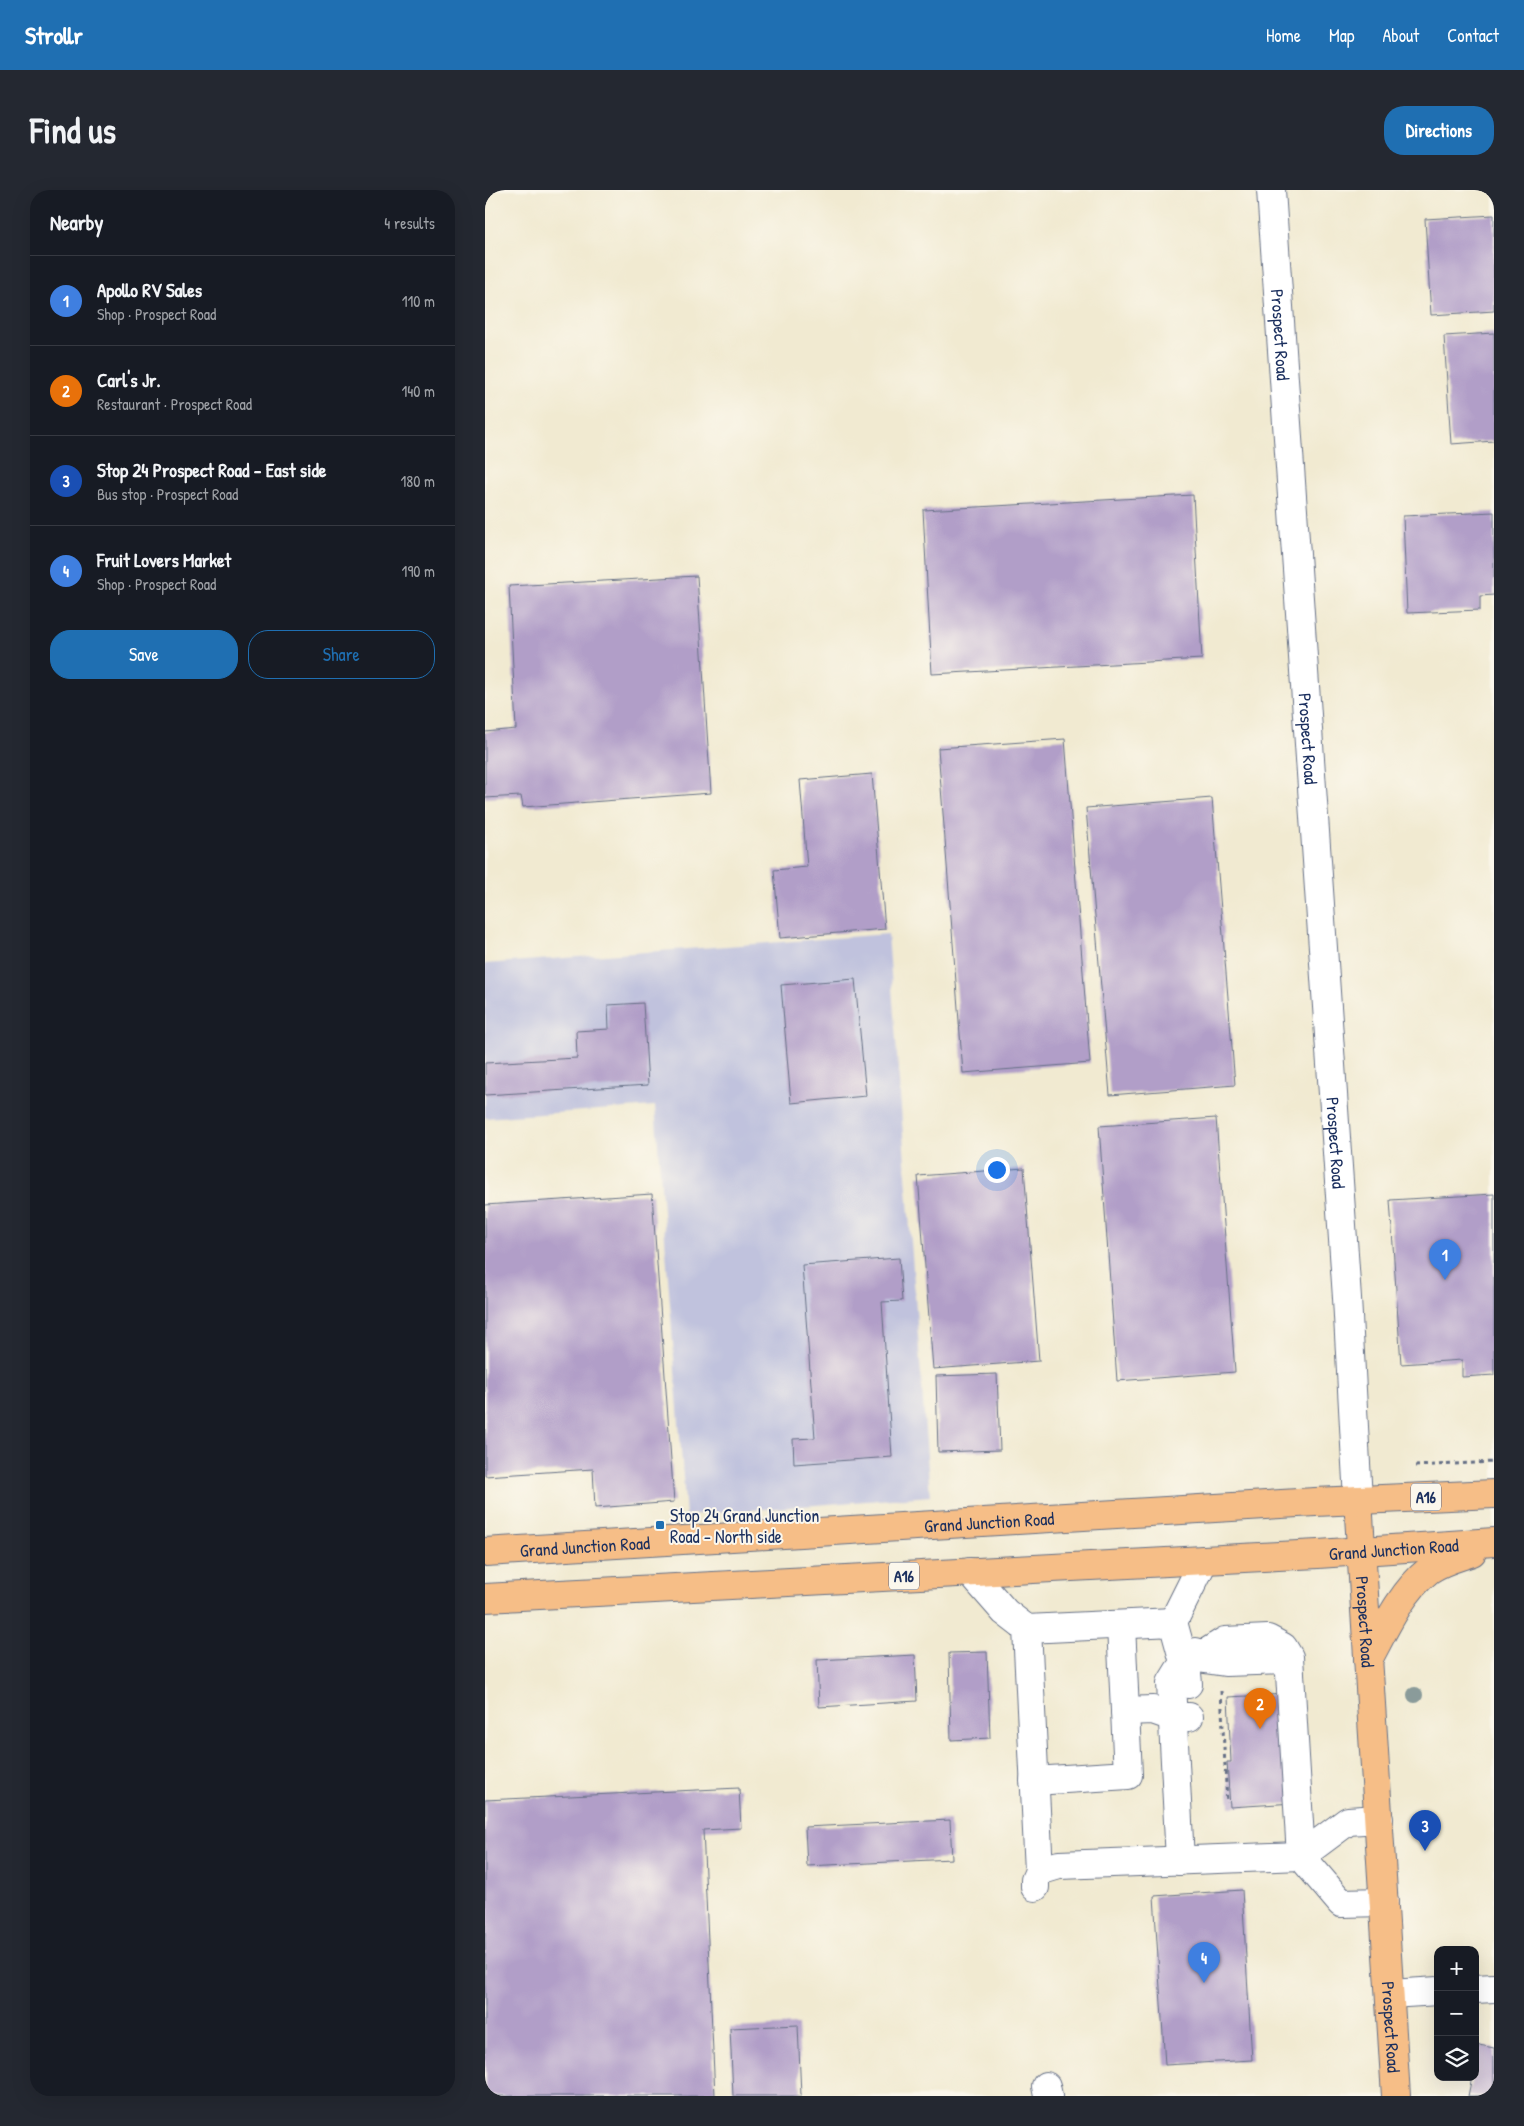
<!DOCTYPE html>
<html lang="en">
<head>
<meta charset="utf-8">
<style>
  body { margin:0; font-family:"Patrick Hand",sans-serif; background:#242831; color:#f1f3f6 }
  .controls { position:absolute; right:15px; bottom:15px; display:grid; overflow:hidden; border-radius:10px; box-shadow:0 5px 20px #0002 }
  .controls button { width:45px; height:45px; display:grid; place-items:center; padding:0; border:0; border-bottom:1px solid #363941; background:#171b24; color:#f1f3f6; font:25px sans-serif }
  .you { position:absolute; left:511px; top:979px; width:18px; height:18px; margin:-12px; border:4px solid #fff; border-radius:50%; background:#1a73e8; box-shadow:0 0 0 8px #1a73e833 }
  .badge { display:grid; place-items:center; width:32px; height:32px; border-radius:50%; background:#1f6fb2; color:#fff; font-size:16px; font-weight:700 }
  .pin { position:absolute; translate:-50% -41px; filter:drop-shadow(0 1px 2px #0008) }
  .pin::after { content:''; position:absolute; top:26px; width:18px; height:15px; background:inherit; clip-path:polygon(0 0,100% 0,50% 100%) }
  .list { margin:0; padding:0; list-style:none }
  h2 { display:flex; justify-content:space-between; align-items:center; height:65px; margin:0; padding:0 20px; font-size:21px }
  h2 small { font-size:16px; font-weight:400; color:#9ea1a6 }
  .list li { display:grid; grid-template-columns:32px 1fr auto; gap:15px; align-items:center; box-sizing:border-box; height:90px; padding:0 20px; border-top:1px solid #363941 }
  .list b { display:block; font-size:19px; white-space:nowrap }
  .list p { margin:0; font-size:16px; white-space:nowrap; color:#9ea1a6 }
  .list em { font-size:16px; font-style:normal; color:#9ea1a6 }
  .actions { display:flex; gap:10px; padding:15px 20px }
  .actions a { flex:1; padding:11px 0; border:1px solid #1f6fb2; border-radius:20px; text-align:center; font-size:18px; color:#1f6fb2 }
  .actions .main { background:#1f6fb2; color:#fff }
  .icon { flex:none; width:28px; height:28px; fill:none; stroke:currentColor; stroke-width:2; stroke-linecap:round; stroke-linejoin:round }
  .map { position:relative; flex:none; width:1009px; height:1906px; overflow:hidden; border-radius:20px }
  header { display:flex; align-items:center; gap:30px; box-sizing:border-box; height:70px; padding:0 25px; background:#1f6fb2; color:#fff }
  header strong { font-size:24px }
  nav { display:flex; gap:28px; margin-inline-start:auto; font-size:18px }
  .intro { display:flex; align-items:center; justify-content:space-between; box-sizing:border-box; height:120px; padding:0 30px }
  h1 { margin:0; font-size:35px }
  .button { padding:12px 22px; border-radius:20px; background:#1f6fb2; color:#fff; font-size:18px; font-weight:700 }
  main { display:flex; gap:30px; padding:0 30px }
  aside { flex:1; background:#171b24; border-radius:20px; box-shadow:0 5px 20px #0002 }
  .map>svg:first-child { display:block }
  .industrial { fill:#c0c2dd }
  .building { fill:#b19ec8 }
  .lines { fill:none; stroke-linecap:round; stroke-linejoin:round }
  .minor-casing { stroke:#667086; stroke-width:30 }
  .major-casing { stroke:#667086; stroke-width:30 }
  .highway-casing { stroke:#667086; stroke-width:30 }
  .path { stroke:#667086; stroke-width:3; stroke-dasharray:4 4; stroke-linecap:butt }
  .minor { stroke:#fff; stroke-width:28 }
  .major { stroke:#f6be87; stroke-width:28 }
  .highway { stroke:#f6be87; stroke-width:28 }
  .tree { fill:#8a9b9a }
  .poi-dot { fill:#1f6fb2; stroke:#fbf7ec; stroke-width:2 }
  .labels { text-anchor:middle; dominant-baseline:central; stroke-width:4; stroke-linejoin:round; paint-order:stroke }
  .shield { fill:#fbf7ec; stroke:#5e6b89; stroke-width:1 }
  .shield-label { font-size:16px; font-weight:bold; fill:#1b2f5e }
  .street-label { font-size:18px; fill:#1b2f5e; stroke:#fbf7ec }
  .poi-label { font-size:18px; fill:#1b2f5e; stroke:#fbf7ec; text-anchor:start }
</style>
</head>
<body>
<header>
<strong>Strollr</strong>
<nav><a>Home</a><a>Map</a><a>About</a><a>Contact</a></nav>
</header>
<div class="intro"><h1>Find us</h1><a class="button">Directions</a></div>
<main>
<aside>
<h2>Nearby<small>4 results</small></h2>
<ul class="list">
<li><span class="badge" style="background:#3f7fe0">1</span><div><b>Apollo RV Sales</b><p>Shop · Prospect Road</p></div><em>110 m</em></li>
<li><span class="badge" style="background:#e8710a">2</span><div><b>Carl's Jr.</b><p>Restaurant · Prospect Road</p></div><em>140 m</em></li>
<li><span class="badge" style="background:#1a4fb4">3</span><div><b>Stop 24 Prospect Road - East side</b><p>Bus stop · Prospect Road</p></div><em>180 m</em></li>
<li><span class="badge" style="background:#3f7fe0">4</span><div><b>Fruit Lovers Market</b><p>Shop · Prospect Road</p></div><em>190 m</em></li>
</ul>
<div class="actions"><a class="main">Save</a><a>Share</a></div>
</aside>
<div class="map">
<svg width="1009" height="1906" viewBox="0 0 1009 1906">
  <rect width="100%" height="100%" fill="#fbf7ec"/>
  <filter id="ink" filterUnits="userSpaceOnUse"><feTurbulence type="fractalNoise" baseFrequency=".02" numOctaves="2"/><feDisplacementMap in="SourceGraphic" scale="10" xChannelSelector="R" yChannelSelector="G"/><feConvolveMatrix kernelMatrix="1 2 1 2 8 2 1 2 1" color-interpolation-filters="sRGB"/></filter>
  <filter id="wash" filterUnits="userSpaceOnUse"><feTurbulence type="fractalNoise" baseFrequency=".0096" numOctaves="4" result="noise"/><feDisplacementMap in="SourceGraphic" scale="20" xChannelSelector="R" yChannelSelector="G"/><feGaussianBlur stdDeviation="1.12" result="paint"/><feColorMatrix in="noise" values="0 0 0 0 0 0 0 0 0 0 0 0 0 0 0 0 0 1.4 0 .05"/><feComposite in="paint" operator="in"/></filter>
  <g filter="url(#wash)">
    <rect width="100%" height="100%" fill="#f1ead1"/>
    <polygon class="industrial" points="403,744 445,1306 201,1325 170,916 0,928 0,774"/>
    <g id="blocks">
      <g class="building">
        <polygon points="1009,25 1009,121 946,125 940,29"/>
        <polygon points="1009,143 1009,251 966,254 959,146"/>
        <polygon points="708,305 717,469 447,484 438,320"/>
        <polygon points="1009,322 1009,405 995,406 995,420 922,423 918,326"/>
        <polygon points="212,386 226,603 38,617 36,606 0,608 0,542 31,539 24,396"/>
        <polygon points="580,549 605,873 478,883 453,558"/>
        <polygon points="387,584 400,739 295,748 289,680 322,677 315,590"/>
        <polygon points="727,608 750,895 625,905 601,618"/>
        <polygon points="370,789 381,906 306,913 296,795"/>
        <polygon points="158,813 163,895 0,905 0,873 92,868 91,841 124,839 123,815"/>
        <polygon points="731,928 750,1182 632,1191 614,936"/>
        <polygon points="539,978 554,1171 448,1179 433,986"/>
        <polygon points="167,1004 189,1312 110,1318 108,1279 0,1286 0,1015"/>
        <polygon points="1009,1004 1009,1185 977,1187 977,1170 916,1174 905,1010"/>
        <polygon points="414,1068 417,1111 397,1112 407,1267 309,1274 308,1249 330,1248 317,1075"/>
        <polygon points="512,1184 515,1260 453,1262 451,1186"/>
        <polygon points="502,1462 505,1548 466,1550 464,1463"/>
        <polygon points="430,1465 432,1511 334,1517 332,1470"/>
        <polygon points="803,1504 809,1613 745,1617 742,1572 746,1572 743,1507"/>
        <polygon points="254,1598 256,1638 218,1640 230,1906 0,1906 0,1610"/>
        <polygon points="465,1630 467,1669 322,1676 320,1637"/>
        <polygon points="757,1700 767,1870 680,1875 669,1706"/>
        <polygon points="313,1835 316,1906 248,1906 245,1838"/>
        <polygon points="994,1855 1009,1858 1009,1906 983,1906 987,1887 990,1887 990,1873"/>
      </g>
    </g>
  </g>
  <g filter="url(#ink)">
    <use href="#blocks" fill-opacity="0" stroke="#667086" stroke-width="1"/>
    <g class="lines">
      <g class="minor-casing">
        <g id="minor">
          <path id="s1" d="M786,0L862,1108L873,1310"/>
          <polyline points="485,1382 520,1422 542,1439 688,1432"/>
          <polyline points="542,1439 554,1681"/>
          <polyline points="711,1462 713,1468 740,1472 804,1470"/>
          <polyline points="703,1494 702,1483 688,1432 719,1370"/>
          <polyline points="640,1521 668,1520 688,1527 704,1527"/>
          <polyline points="549,1591 643,1585 636,1435"/>
          <polyline points="695,1671 686,1493 694,1480 740,1451 783,1449 798,1457 804,1467 816,1666 856,1713 899,1712"/>
          <polyline points="550,1697 550,1690 554,1681 574,1675 816,1666 863,1631 894,1629"/>
          <polyline points="990,1799 1009,1798"/>
          <polyline points="905,1804 953,1801"/>
          <polyline points="561,1896 563,1906"/>
        </g>
      </g>
      <g class="major-casing">
        <g id="major">
          <path id="s2" d="M873,1310L911,1906"/>
        </g>
      </g>
      <g class="highway-casing">
        <g id="highway">
          <path id="s3" d="M0,1362L830,1312L1009,1304"/>
          <path id="s4" d="M0,1408L833,1364L1009,1352"/>
          <path d="M883,1470C899,1440 916,1402 944,1380C956,1371 973,1367 987,1362"/>
        </g>
      </g>
      <g class="path">
        <polyline points="930,1276 1009,1272"/>
        <polyline points="736,1501 742,1613"/>
      </g>
      <use href="#minor" class="minor"/>
      <use href="#major" class="major"/>
      <use href="#highway" class="highway"/>
    </g>
    <circle class="tree" cx="930" cy="1505" r="8"/>
  </g>
  <rect class="poi-dot" x="170" y="1330" width="10" height="10" rx="2.5"/>
  <g class="labels">
    <g class="shield">
      <rect x="926" y="1293.5" width="30" height="27" rx="4"/>
      <rect x="404" y="1372.5" width="30" height="27" rx="4"/>
    </g>
    <g class="shield-label">
      <text x="941" y="1307">A16</text>
      <text x="419" y="1386">A16</text>
    </g>
    <g class="street-label">
      <text stroke="none"><textPath href="#s1" startOffset="145">Prospect Road</textPath></text>
      <text stroke="none"><textPath href="#s1" startOffset="550">Prospect Road</textPath></text>
      <text stroke="none"><textPath href="#s1" startOffset="955">Prospect Road</textPath></text>
      <text stroke="none"><textPath href="#s3" startOffset="505">Grand Junction Road</textPath></text>
      <text stroke="none"><textPath href="#s3" startOffset="100">Grand Junction Road</textPath></text>
      <text stroke="none"><textPath href="#s4" startOffset="910">Grand Junction Road</textPath></text>
      <text stroke="none"><textPath href="#s2" startOffset="122">Prospect Road</textPath></text>
      <text stroke="none"><textPath href="#s2" startOffset="528">Prospect Road</textPath></text>
    </g>
    <g class="poi-label">
      <text x="185" y="1325">Stop 24 Grand Junction<tspan x="185" dy="21">Road - North side</tspan></text>
    </g>
  </g>
</svg>
<div class="controls">
<button>+</button>
<button>−</button>
<button><svg class="icon" aria-label="layers" viewBox="0 0 24 24"><path d="M12 4l9 5-9 5-9-5zM3 14l9 5 9-5"/></svg></button>
</div>
<div class="you"></div>
<div class="pin badge" style="left:960px;top:1090px;background:#3f7fe0">1</div>
<div class="pin badge" style="left:775px;top:1539px;background:#e8710a">2</div>
<div class="pin badge" style="left:940px;top:1661px;background:#1a4fb4">3</div>
<div class="pin badge" style="left:719px;top:1793px;background:#3f7fe0">4</div>
</div>
</main>
</body>
</html>
